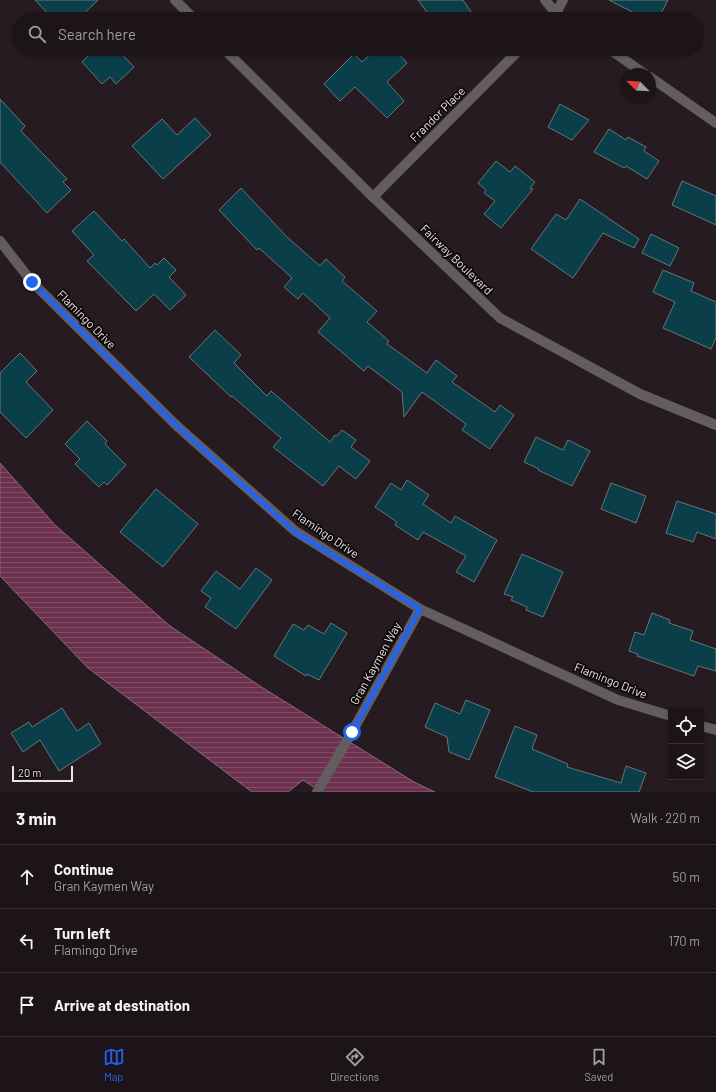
<!DOCTYPE html>
<html lang="en">
<head>
<meta charset="utf-8">
<style>
  body { margin:0; font-family:Barlow,sans-serif; background:#292125; color:#f1f3f6 }
  .controls { position:absolute; right:12px; bottom:12px; display:grid; overflow:hidden; border-radius:0px; box-shadow:0 1px 3px #0004 }
  .controls button { width:36px; height:36px; display:grid; place-items:center; padding:0; border:0; border-bottom:1px solid #3a3337; background:#1c1418; color:#f1f3f6; font:20px sans-serif }
  .compass { position:absolute; left:620px; top:68px; width:36px; height:36px; border-radius:50%; background:#1c1418; box-shadow:0 1px 3px #0004; rotate:294deg }
  .scale { position:absolute; left:12px; bottom:10px; width:61px; box-sizing:border-box; padding-left:4px; border:2px solid #eae2e5; border-top:0; font-size:11px; line-height:14px; white-space:nowrap; color:#eae2e5; -webkit-text-stroke:3px #0c0709; paint-order:stroke }
  .stop { position:absolute; width:12px; height:12px; margin:-9px; border:3px solid #2563eb; border-radius:50%; background:#fff }
  .stop.end { background:#2563eb; border-color:#fff; box-shadow:0 1px 4px #0008 }
  .list { margin:0; padding:0; list-style:none }
  h2 { display:flex; justify-content:space-between; align-items:center; height:52px; margin:0; padding:0 16px; font-size:17px }
  h2 small { font-size:13px; font-weight:400; color:#a09ea2 }
  .list li { display:grid; grid-template-columns:26px 1fr auto; gap:12px; align-items:center; box-sizing:border-box; height:64px; padding:0 16px; border-top:1px solid #3a3337 }
  .list b { display:block; font-size:15px; white-space:nowrap }
  .list p { margin:0; font-size:13px; white-space:nowrap; color:#a09ea2 }
  .list em { font-size:13px; font-style:normal; color:#a09ea2 }
  .icon { flex:none; width:22px; height:22px; fill:none; stroke:currentColor; stroke-width:2; stroke-linecap:round; stroke-linejoin:round }
  .map { position:relative; flex:none; width:716px; height:792px; overflow:hidden }
  .search { position:absolute; background:#1c1418; box-shadow:0 1px 3px #0004; left:12px; right:12px; top:12px; height:44px; display:flex; align-items:center; gap:10px; box-sizing:border-box; padding:0 14px; border-radius:22px; color:#a09ea2; font-size:15px }
  .sheet { height:244px; background:#1c1418 }
  nav { display:flex; justify-content:space-around; align-items:center; box-sizing:border-box; height:56px; border-top:1px solid #3a3337; background:#1c1418; font-size:11px; color:#a09ea2 }
  nav a { display:grid; justify-items:center; gap:2px }
  nav .on { color:#2563eb }
  .map>svg:first-child { display:block }
  .water { fill:url(#water-rules); stroke:#91667b }
  .building { fill:#0a3e48; stroke:#66767a }
  .lines { fill:none; stroke-linecap:round; stroke-linejoin:round }
  .street { stroke:#635d5f; stroke-width:10 }
  .route { stroke:#2563eb; stroke-width:5 }
  .labels { text-anchor:middle; dominant-baseline:central; stroke-width:3.5; stroke-linejoin:round; paint-order:stroke }
  .street-label { font-size:12px; fill:#eae2e5; stroke:#0c0709 }
</style>
</head>
<body>
<div class="map">
<svg width="716" height="792" viewBox="0 0 716 792">
  <defs>
    <pattern id="water-rules" width="6" height="5" patternUnits="userSpaceOnUse"><rect width="6" height="5" fill="#6b314e"/><path d="M0 2.5h6" fill="none" stroke="#804f67"/></pattern>
  </defs>
  <rect width="100%" height="100%" fill="#261b20"/>
  <polygon class="water" points="0,463 55,525 170,626 263,688 414,782 435,792 321,792 303,780 288,792 252,792 88,668 0,576"/>
  <g class="building">
    <polygon points="35,0 98,0 78,19 53,19"/>
    <polygon points="418,0 463,0 476,19 432,19"/>
    <polygon points="609,0 668,0 658,19 646,19"/>
    <polygon points="95,49 117,49 134,67 116,84 110,77 102,84 82,62"/>
    <polygon points="376,49 394,49 407,63 387,82 404,101 387,118 355,87 340,101 324,84 354,54 362,62"/>
    <polygon points="0,99 25,126 21,131 67,179 63,182 71,190 47,213 0,162"/>
    <polygon points="560,104 589,120 572,140 548,127"/>
    <polygon points="195,118 211,135 163,179 132,146 162,119 177,135"/>
    <polygon points="609,129 626,140 628,137 646,147 644,151 659,161 647,179 626,166 624,168 594,152"/>
    <polygon points="496,161 510,172 515,166 535,182 530,188 533,189 501,228 484,214 495,201 484,193 486,190 478,183"/>
    <polygon points="682,181 716,196 716,225 672,205"/>
    <polygon points="241,188 286,236 320,266 326,259 345,277 342,281 377,311 367,322 389,341 387,344 427,373 436,360 457,376 452,382 495,412 500,405 514,415 490,449 462,430 466,424 422,392 404,417 402,392 368,366 364,371 318,332 330,318 303,293 298,299 284,287 292,278 259,248 257,250 219,210"/>
    <polygon points="580,199 639,239 634,248 603,233 573,278 531,249 556,214 566,220"/>
    <polygon points="94,211 122,241 124,239 150,268 155,263 157,265 164,258 176,270 169,277 186,295 170,310 154,294 136,311 87,261 94,255 72,231"/>
    <polygon points="651,234 679,248 670,266 642,253"/>
    <polygon points="663,270 694,283 691,291 716,302 716,338 711,349 663,328 675,302 653,292"/>
    <polygon points="215,330 241,355 234,363 267,396 271,391 330,442 335,435 337,436 342,430 356,440 351,447 370,461 356,479 339,466 323,486 273,447 281,438 232,396 231,397 189,357"/>
    <polygon points="20,353 37,371 26,382 53,410 26,438 0,412 0,373"/>
    <polygon points="87,421 107,441 105,444 126,465 107,485 104,482 99,487 75,464 80,459 65,444"/>
    <polygon points="536,437 563,450 568,440 590,451 572,486 538,470 539,469 524,462"/>
    <polygon points="407,480 429,495 423,504 451,523 455,516 497,540 474,582 456,572 466,556 423,532 418,540 395,525 397,522 375,507 391,483 401,490"/>
    <polygon points="611,483 646,496 636,523 601,509"/>
    <polygon points="156,489 198,524 163,567 120,532"/>
    <polygon points="677,501 716,514 716,539 697,532 693,542 666,533"/>
    <polygon points="522,554 563,572 543,617 526,610 527,607 511,600 513,597 504,594"/>
    <polygon points="256,568 272,580 236,629 205,607 211,598 201,591 216,571 240,589"/>
    <polygon points="652,613 670,620 669,623 693,631 690,640 716,649 716,671 698,666 694,676 637,656 638,654 629,651 635,632 644,635"/>
    <polygon points="331,623 347,633 319,680 307,674 306,676 274,656 293,624 304,630 308,625 324,634"/>
    <polygon points="466,700 490,710 469,760 449,752 447,737 425,727 435,703 460,714"/>
    <polygon points="62,708 77,731 89,723 101,744 59,771 40,740 23,752 11,733 29,722 32,727"/>
    <polygon points="515,726 537,735 532,749 568,764 567,767 621,783 626,766 646,773 639,792 533,792 495,777"/>
  </g>
  <g class="lines">
    <g class="street">
      <polyline points="175,0 194,19"/>
      <polyline points="545,0 556,13 565,19"/>
      <polyline points="550,19 556,13 563,0"/>
      <polyline points="224,49 373,197 500,318 640,394 716,425"/>
      <polyline points="609,49 645,74"/>
      <polyline points="650,77 716,123"/>
      <polyline points="373,197 520,49"/>
      <polyline points="0,241 32,282 177,426 295,531 420,609 618,700 671,716"/>
      <polyline points="701,726 716,730"/>
      <polyline points="317,792 352,732 420,609"/>
    </g>
  </g>
  <g class="lines">
    <polyline class="route" points="32,282 177,426 295,532 420,609 352,732"/>
  </g>
  <g class="labels">
    <g class="street-label">
      <text transform="translate(437 114) rotate(-45)">Frandor Place</text>
      <text transform="translate(457 259) rotate(44)">Fairway Boulevard</text>
      <text transform="translate(87 319) rotate(45)">Flamingo Drive</text>
      <text transform="translate(326 533) rotate(34)">Flamingo Drive</text>
      <text transform="translate(375 663) rotate(-61)">Gran Kaymen Way</text>
      <text transform="translate(611 680) rotate(22)">Flamingo Drive</text>
    </g>
  </g>
</svg>
<div class="controls">
<button><svg class="icon" aria-label="locate" viewBox="0 0 24 24"><circle cx="12" cy="12" r="6"/><path d="M12 2v4M12 18v4M2 12h4M18 12h4"/></svg></button>
<button><svg class="icon" aria-label="layers" viewBox="0 0 24 24"><path d="M12 4l9 5-9 5-9-5zM3 14l9 5 9-5"/></svg></button>
</div>
<svg class="compass" viewBox="-18 -18 36 36"><path d="M0-13l5 13h-10z" fill="#e53935"/><path d="M0 13l5-13h-10z" fill="#a09ea2"/></svg>
<div class="scale">20 m</div>
<div class="stop" style="left:352px;top:732px"></div>
<div class="stop end" style="left:32px;top:282px"></div>
<div class="search"><svg class="icon" aria-label="search" viewBox="0 0 24 24"><circle cx="10" cy="10" r="6"/><path d="M15 15l6 6"/></svg>Search here</div>
</div>
<section class="sheet">
<h2>3 min<small>Walk · 220 m</small></h2>
<ul class="list">
<li><svg class="icon" aria-label="ahead" viewBox="0 0 24 24"><path d="M12 20V5M6 11l6-6 6 6"/></svg><div><b>Continue</b><p>Gran Kaymen Way</p></div><em>50 m</em></li>
<li><svg class="icon" aria-label="left" viewBox="0 0 24 24"><path d="M17 20v-9H6M10 6l-5 5 5 5"/></svg><div><b>Turn left</b><p>Flamingo Drive</p></div><em>170 m</em></li>
<li><svg class="icon" aria-label="arrive" viewBox="0 0 24 24"><path d="M6 21V4h12l-3 4 3 4H6"/></svg><div><b>Arrive at destination</b></div></li>
</ul>
</section>
<nav>
<a class="on"><svg class="icon" aria-label="map" viewBox="0 0 24 24"><path d="M3 6l6-2 6 2 6-2v14l-6 2-6-2-6 2zM9 4v14M15 6v14"/></svg>Map</a>
<a><svg class="icon" aria-label="directions" viewBox="0 0 24 24"><path d="M12 3l9 9-9 9-9-9zM9 14v-3h6M13 9l2 2-2 2"/></svg>Directions</a>
<a><svg class="icon" aria-label="saved" viewBox="0 0 24 24"><path d="M7 4h10v16l-5-4-5 4z"/></svg>Saved</a>
</nav>
</body>
</html>
